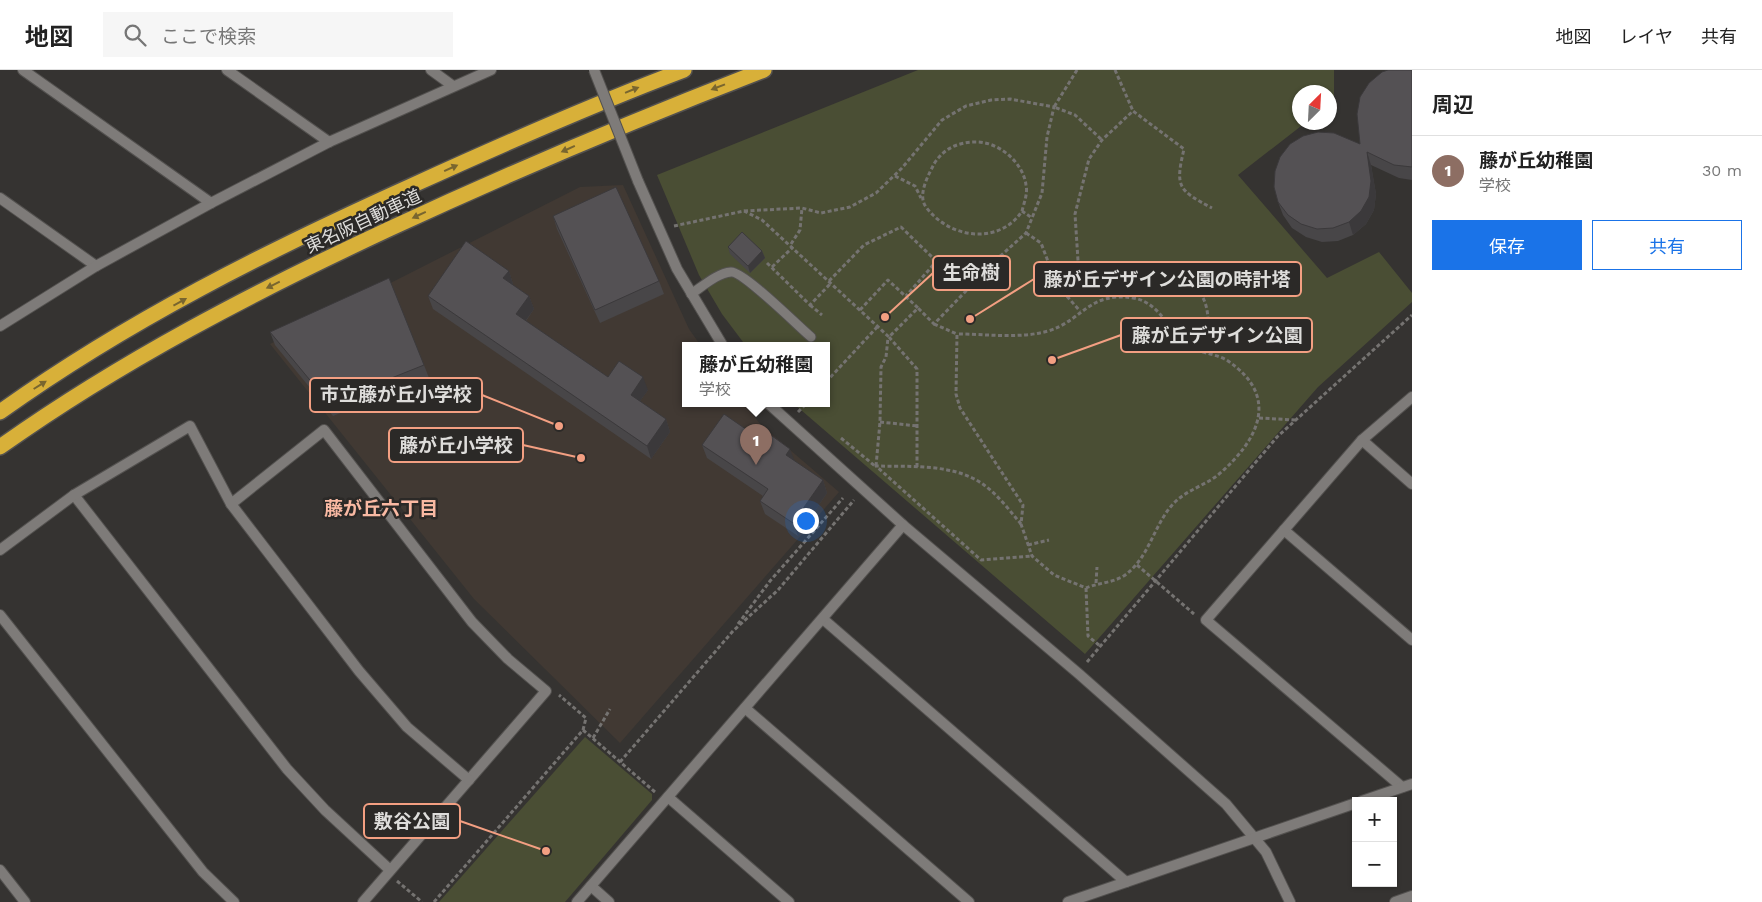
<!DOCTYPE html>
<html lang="ja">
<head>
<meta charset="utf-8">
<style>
  body { margin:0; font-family:"Work Sans","Noto Sans JP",sans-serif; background:#f6f6f6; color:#222 }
  .controls { position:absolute; right:15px; bottom:15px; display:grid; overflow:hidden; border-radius:0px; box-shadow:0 1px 4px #0004 }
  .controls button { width:45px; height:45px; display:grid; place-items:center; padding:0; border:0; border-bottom:1px solid #e0e0e0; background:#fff; color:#222; font:25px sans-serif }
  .compass { position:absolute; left:1292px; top:15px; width:45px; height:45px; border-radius:50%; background:#fff; box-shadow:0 1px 4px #0004; rotate:24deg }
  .you { position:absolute; left:805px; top:450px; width:18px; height:18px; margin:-12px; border:4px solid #fff; border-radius:50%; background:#1a73e8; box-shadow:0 0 0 8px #1a73e833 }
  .badge { display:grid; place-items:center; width:32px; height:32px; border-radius:50%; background:#1a73e8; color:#fff; font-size:16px; font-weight:700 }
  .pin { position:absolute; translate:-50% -41px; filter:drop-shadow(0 1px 2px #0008) }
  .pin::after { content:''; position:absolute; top:26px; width:18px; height:15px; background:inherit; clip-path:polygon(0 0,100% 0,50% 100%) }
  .popup { position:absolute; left:682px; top:272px; width:148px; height:65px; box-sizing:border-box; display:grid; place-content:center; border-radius:0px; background:#fff; filter:drop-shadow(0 1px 4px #0005); font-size:16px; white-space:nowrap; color:#767676 }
  .popup b { font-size:19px; color:#222 }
  .popup::after { content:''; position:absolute; left:50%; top:100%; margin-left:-10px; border:10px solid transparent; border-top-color:#fff }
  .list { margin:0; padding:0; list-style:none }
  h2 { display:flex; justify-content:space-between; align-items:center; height:65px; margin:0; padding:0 20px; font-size:21px }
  h2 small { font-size:16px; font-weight:400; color:#767676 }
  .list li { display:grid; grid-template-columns:32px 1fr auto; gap:15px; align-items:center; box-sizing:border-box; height:70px; padding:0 20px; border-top:1px solid #e0e0e0 }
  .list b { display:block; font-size:19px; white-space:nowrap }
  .list p { margin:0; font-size:16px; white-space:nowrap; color:#767676 }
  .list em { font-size:16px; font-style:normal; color:#767676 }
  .actions { display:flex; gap:10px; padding:15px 20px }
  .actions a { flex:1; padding:11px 0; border:1px solid #1a73e8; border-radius:0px; text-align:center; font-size:18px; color:#1a73e8 }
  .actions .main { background:#1a73e8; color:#fff }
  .icon { flex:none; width:28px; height:28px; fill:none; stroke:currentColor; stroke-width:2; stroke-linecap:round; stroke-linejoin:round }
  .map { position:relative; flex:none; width:1412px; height:832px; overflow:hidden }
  header { display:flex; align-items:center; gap:30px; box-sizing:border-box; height:70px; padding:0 25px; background:#fff; border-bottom:1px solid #e0e0e0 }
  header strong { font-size:24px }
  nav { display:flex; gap:28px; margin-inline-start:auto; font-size:18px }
  .search { width:350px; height:45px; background:#f6f6f6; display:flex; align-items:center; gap:12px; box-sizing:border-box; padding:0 18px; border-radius:0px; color:#767676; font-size:19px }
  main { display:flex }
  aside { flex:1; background:#fff }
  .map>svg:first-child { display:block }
  .built { fill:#413933 }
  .park { fill:#4a4e34 }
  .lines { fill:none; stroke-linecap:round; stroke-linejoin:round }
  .service-casing { stroke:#53514f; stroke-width:11 }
  .minor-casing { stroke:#53514f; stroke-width:12 }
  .tertiary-casing { stroke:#53514f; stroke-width:12 }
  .motorway-casing { stroke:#53514f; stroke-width:18 }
  .path { stroke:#757371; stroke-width:3; stroke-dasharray:4 2.5; stroke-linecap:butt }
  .service { stroke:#7e7b79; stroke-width:9 }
  .minor { stroke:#7e7b79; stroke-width:10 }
  .tertiary { stroke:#7e7b79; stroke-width:10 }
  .motorway { stroke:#d8b039; stroke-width:15 }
  .minor-bridge-casing { stroke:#53514f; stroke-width:12; stroke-linecap:butt }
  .minor-bridge { stroke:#7e7b79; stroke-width:10 }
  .wall { fill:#484648 }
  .shaded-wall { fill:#3b393b }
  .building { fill:#545154; stroke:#3b393b }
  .oneway { fill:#79662f }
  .labels { text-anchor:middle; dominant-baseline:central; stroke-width:5; stroke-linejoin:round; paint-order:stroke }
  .street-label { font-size:18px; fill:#dedddb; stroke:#2b2927 }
  .neighbourhood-label { font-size:19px; font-weight:bold; fill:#f9b9a3; stroke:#2b2927 }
  .leader { fill:none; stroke:#f39f82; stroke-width:2 }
  .callout-dot { fill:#f39f82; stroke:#2b2927; stroke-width:2 }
  .callout { fill:#2b2927; stroke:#f39f82; stroke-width:2 }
  .callout-label { font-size:19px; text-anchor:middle; font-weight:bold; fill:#dedddb }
</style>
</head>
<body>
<header>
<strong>地図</strong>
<div class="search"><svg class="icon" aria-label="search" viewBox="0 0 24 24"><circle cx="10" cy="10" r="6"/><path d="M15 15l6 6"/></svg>ここで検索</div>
<nav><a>地図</a><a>レイヤ</a><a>共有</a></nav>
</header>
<main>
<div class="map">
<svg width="1412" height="832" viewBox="0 0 1412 832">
  <rect width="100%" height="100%" fill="#353331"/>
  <polygon class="built" points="623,115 689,259 701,276 686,276 686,334 744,334 761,355 839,422 620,673 474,529 270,274 580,117"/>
  <g class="park">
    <polygon points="918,0 1334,0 1334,30 1330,33 1330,22 1300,22 1300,52 1305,53 1238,105 1327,208 1379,182 1412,223 1412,232 1318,317 1085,584 794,334 826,334 826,276 746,276 722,244 699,205 657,105"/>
    <polygon points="585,667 652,724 652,730 565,832 439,832"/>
  </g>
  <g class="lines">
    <g class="service-casing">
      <path id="service" d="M691,224C702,217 717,203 731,202C743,201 798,256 811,267"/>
    </g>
    <g class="minor-casing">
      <g id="minor">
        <polyline points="23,0 211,133"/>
        <polyline points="227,0 329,72"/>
        <polyline points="431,0 453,16"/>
        <polyline points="638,111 677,199 723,276"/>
        <polyline points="0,128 96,196"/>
        <polyline points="0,256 96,196 211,133 329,72 491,0"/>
        <polyline points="769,334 903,455 1079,604 1226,734 1266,782 1290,832"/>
        <polyline points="1362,370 1412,414"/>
        <polyline points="74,425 287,699 325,740 390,800"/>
        <polyline points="231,434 324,360 472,552 508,589 546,621 363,832"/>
        <polyline points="1284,460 1412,570"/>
        <polyline points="0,480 74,425 190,356 231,434 359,601 407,657 469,710"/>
        <polyline points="823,549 1126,812"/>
        <polyline points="745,638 969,832"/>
        <polyline points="1402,717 1206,550 1362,370 1412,327"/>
        <polyline points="668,727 789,832"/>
        <polyline points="1362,731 1412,714"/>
        <polyline points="0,800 25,832"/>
        <polyline points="591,816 609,832"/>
        <polyline points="577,832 903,455"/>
        <polyline points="1068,832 1356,733"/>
        <polyline points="1395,832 1412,826"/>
      </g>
    </g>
    <g class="tertiary-casing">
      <polyline id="tertiary" points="0,545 203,802 234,832"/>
    </g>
    <g class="motorway-casing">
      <g id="motorway">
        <path d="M0,342C127,251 269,180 411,116C501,75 591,35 684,0"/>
        <path d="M0,377C121,291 254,222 389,159C512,102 637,49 764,0"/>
      </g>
    </g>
    <g class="path">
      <polyline points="1077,0 1054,37 1075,45 1102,70"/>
      <polyline points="1115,0 1133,41"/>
      <polyline points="895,106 915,116 921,128"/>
      <polyline points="744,141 802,138 821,143 850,137 876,123 902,98 942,50 966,36 991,30 1010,29 1054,37 1047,67 1042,123 1026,163 997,189 934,254 918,238"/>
      <path d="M1022,141C1024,133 1028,123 1026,115C1023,92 998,71 975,72C958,72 943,79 934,94C929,104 921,118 923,130C924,136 929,141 933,145C958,170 1002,172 1022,141L1032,148"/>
      <polyline points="674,156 744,141 762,150 889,267 918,238 888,210 860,240"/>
      <polyline points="1026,163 1041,173 1057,215 1080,241"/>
      <polyline points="791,174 800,160 802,138"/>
      <polyline points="767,193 810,235 831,213"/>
      <polyline points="772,197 793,177"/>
      <polyline points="829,211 864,175 901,157 933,188 934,194 906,226"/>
      <polyline points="1188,211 1192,201 1202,193 1218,193"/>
      <path d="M1067,226L1079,206L1075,144L1089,89L1102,70L1133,41L1184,79C1175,117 1178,120 1212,138"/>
      <path d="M1134,228C1137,222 1139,215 1143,210C1160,192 1196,211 1204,230C1211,246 1207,266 1206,284"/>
      <polyline points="810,235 822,245"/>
      <path d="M934,254L957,264L956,324L960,338L1023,435L1021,454L1032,486L1054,505L1086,518C1098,513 1110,513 1122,507C1150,490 1153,453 1176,431C1188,420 1205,415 1218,405C1258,371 1281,327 1228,291C1218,284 1203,284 1193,278C1170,265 1161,232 1133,228C1089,221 1082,251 1048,261C1020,269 986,264 957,264"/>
      <polyline points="889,267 917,299 917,397"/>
      <polyline points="826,312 878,256"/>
      <polyline points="798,342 806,334"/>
      <polyline points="1259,348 1295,350"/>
      <polyline points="880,352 918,356"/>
      <polyline points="841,368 875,396"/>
      <polyline points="876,396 880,352 881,297 886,287 888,268"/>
      <path d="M1021,454C1010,441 998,425 984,415C954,393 910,397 876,396L981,490L1032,486"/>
      <polyline points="1028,475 1049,470"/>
      <polyline points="1137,495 1194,544"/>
      <polyline points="1096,513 1097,497"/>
      <polyline points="1086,518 1088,566 1100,576"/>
      <polyline points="738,554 770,511 843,428"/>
      <polyline points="1087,592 1277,367 1412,245"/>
      <polyline points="583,660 655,722"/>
      <polyline points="593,668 610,639"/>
      <polyline points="620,692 733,561 778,520 854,430"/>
      <polyline points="397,811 422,832"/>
      <polyline points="434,832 583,660 586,648 559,625"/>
    </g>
    <use href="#service" class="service"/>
    <use href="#minor" class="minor"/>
    <use href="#tertiary" class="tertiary"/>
    <use href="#motorway" class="motorway"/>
    <g class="minor-bridge-casing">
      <polyline id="minor-bridge" points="594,0 638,111"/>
    </g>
    <use href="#minor-bridge" class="minor-bridge"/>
  </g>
  <g class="wall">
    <polygon points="1412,0 1412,110 1399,108 1371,95 1376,124 1374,140 1366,154 1353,165 1338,171 1322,172 1306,167 1292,158 1283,145 1278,132 1360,74"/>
    <polygon points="553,146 659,211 664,224 600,253 557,159"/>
    <polygon points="728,177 762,181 765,188 750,203 730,184"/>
    <polygon points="509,201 513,214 513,215 529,226 534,239 526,251 608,307 648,320 640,331 666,349 670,362 651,389 433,239 428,226"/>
    <polygon points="270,262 424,295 429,308 333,346 275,275"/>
    <polygon points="763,371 823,410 827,423 798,466 765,444 760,431 763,426 707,388 702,375"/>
  </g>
  <g class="shaded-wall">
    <polygon points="1367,82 1371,95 1376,124 1374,140 1366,154 1353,165 1349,152"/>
    <polygon points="762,181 765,188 750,203 748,196"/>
    <polygon points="509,201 513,214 508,221 503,208"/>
    <polygon points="529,226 534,239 521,257 516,244"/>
    <polygon points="643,307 648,320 635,338 631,325"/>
    <polygon points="666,349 670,362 651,389 647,376"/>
    <polygon points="790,379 795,392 786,385"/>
    <polygon points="823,410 827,423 798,466 793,453"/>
  </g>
  <g class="building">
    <polygon points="1388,0 1412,0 1412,97 1394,95 1367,82 1371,111 1369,127 1361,141 1349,152 1333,158 1317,159 1301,154 1288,145 1278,132 1274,117 1275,101 1280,87 1290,74 1303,66 1318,62 1334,63 1360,74 1357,44 1360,27 1369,13 1382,2"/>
    <polygon points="616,117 659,211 595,240 553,146"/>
    <polygon points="742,162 762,181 748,196 728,177"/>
    <polygon points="466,171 509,201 503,208 529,226 516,244 608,307 619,291 643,307 631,325 666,349 647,376 428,226"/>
    <polygon points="389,208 424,295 329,333 270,262"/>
    <polygon points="724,344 763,371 768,363 790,379 786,385 823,410 793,453 760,431 768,419 702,375"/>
  </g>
  <defs><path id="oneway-solid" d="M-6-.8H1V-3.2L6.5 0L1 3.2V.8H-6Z" transform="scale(1.25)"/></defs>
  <g class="oneway">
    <use href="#oneway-solid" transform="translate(718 17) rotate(159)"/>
    <use href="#oneway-solid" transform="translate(632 20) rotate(-22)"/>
    <use href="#oneway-solid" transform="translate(568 79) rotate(156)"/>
    <use href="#oneway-solid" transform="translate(451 98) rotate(-24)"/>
    <use href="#oneway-solid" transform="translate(419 145) rotate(155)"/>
    <use href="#oneway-solid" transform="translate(273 215) rotate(154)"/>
    <use href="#oneway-solid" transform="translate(180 232) rotate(-29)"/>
    <use href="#oneway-solid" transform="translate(40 315) rotate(-32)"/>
  </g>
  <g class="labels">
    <g class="street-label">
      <text transform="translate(363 151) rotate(-25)">東名阪自動車道</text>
    </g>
    <g class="neighbourhood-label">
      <text x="381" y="438">藤が丘六丁目</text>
    </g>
  </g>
  <path class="leader" d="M885 247L933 203M970 249L1034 209M1052 290L1121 265M559 356L482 325M581 388L523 375M546 781L460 751"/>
  <g class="callout-dot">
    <circle cx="885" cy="247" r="5"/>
    <circle cx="970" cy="249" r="5"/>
    <circle cx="1052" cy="290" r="5"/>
    <circle cx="559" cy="356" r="5"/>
    <circle cx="581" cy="388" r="5"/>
    <circle cx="546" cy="781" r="5"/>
  </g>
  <g class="callout">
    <rect x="933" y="186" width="77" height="34" rx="5"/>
    <rect x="1034" y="192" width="267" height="34" rx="5"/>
    <rect x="1121" y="248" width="191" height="34" rx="5"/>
    <rect x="310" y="308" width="172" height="34" rx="5"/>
    <rect x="389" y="358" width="134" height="34" rx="5"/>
    <rect x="364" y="734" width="96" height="34" rx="5"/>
  </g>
  <g class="callout-label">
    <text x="971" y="209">生命樹</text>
    <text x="1167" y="216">藤が丘デザイン公園の時計塔</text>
    <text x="1217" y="272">藤が丘デザイン公園</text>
    <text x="396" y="331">市立藤が丘小学校</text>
    <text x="456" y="382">藤が丘小学校</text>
    <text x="412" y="758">敷谷公園</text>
  </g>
</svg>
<div class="controls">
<button>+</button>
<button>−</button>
</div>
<svg class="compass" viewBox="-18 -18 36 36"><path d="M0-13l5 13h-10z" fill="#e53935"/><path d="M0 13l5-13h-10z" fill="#767676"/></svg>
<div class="you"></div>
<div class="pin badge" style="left:756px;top:395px;background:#8d6e63">1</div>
<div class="popup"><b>藤が丘幼稚園</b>学校</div>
</div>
<aside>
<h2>周辺<small></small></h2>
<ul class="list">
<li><span class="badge" style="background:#8d6e63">1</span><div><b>藤が丘幼稚園</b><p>学校</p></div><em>30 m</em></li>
</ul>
<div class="actions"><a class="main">保存</a><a>共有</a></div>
</aside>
</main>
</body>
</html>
